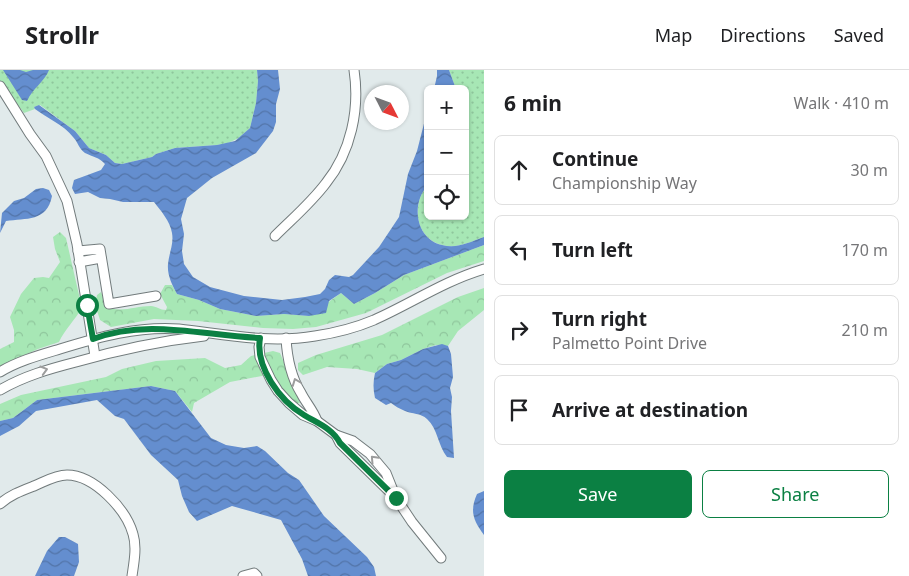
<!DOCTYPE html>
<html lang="en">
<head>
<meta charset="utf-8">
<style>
  body { margin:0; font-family:"Noto Sans",sans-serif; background:#f6f6f6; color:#202124 }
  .controls { position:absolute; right:15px; top:15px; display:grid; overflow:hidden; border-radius:8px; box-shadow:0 1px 4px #0004 }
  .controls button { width:45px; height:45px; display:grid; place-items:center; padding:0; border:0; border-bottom:1px solid #e0e0e0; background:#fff; color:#202124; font:25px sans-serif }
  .compass { position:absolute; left:364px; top:15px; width:45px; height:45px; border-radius:50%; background:#fff; box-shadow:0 1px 4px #0004; rotate:132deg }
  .stop { position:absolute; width:15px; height:15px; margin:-11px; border:4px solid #0b8043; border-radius:50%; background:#fff }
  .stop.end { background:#0b8043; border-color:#fff; box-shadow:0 1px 5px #0008 }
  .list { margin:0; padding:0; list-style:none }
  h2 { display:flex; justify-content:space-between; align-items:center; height:65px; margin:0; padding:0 20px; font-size:21px }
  h2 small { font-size:16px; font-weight:400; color:#757577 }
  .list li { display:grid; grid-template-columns:32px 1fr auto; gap:15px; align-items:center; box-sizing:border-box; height:70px; margin:0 10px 10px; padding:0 10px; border:1px solid #e0e0e0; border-radius:8px }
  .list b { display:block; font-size:19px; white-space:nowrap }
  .list p { margin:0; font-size:16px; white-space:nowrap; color:#757577 }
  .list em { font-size:16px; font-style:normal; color:#757577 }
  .actions { display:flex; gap:10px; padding:15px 20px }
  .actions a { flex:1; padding:11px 0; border:1px solid #0b8043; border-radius:8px; text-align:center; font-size:18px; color:#0b8043 }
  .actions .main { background:#0b8043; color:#fff }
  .icon { flex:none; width:28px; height:28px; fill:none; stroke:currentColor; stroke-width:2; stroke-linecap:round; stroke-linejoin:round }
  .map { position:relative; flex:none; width:484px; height:506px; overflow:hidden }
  header { display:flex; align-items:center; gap:30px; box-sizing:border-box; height:70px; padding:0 25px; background:#fff; border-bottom:1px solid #e0e0e0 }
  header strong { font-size:24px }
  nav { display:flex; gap:28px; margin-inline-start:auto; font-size:18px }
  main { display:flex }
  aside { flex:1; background:#fff }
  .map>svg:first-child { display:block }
  .grass { fill:url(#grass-dots) }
  .forest { fill:url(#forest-crowns) }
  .water { fill:url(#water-waves) }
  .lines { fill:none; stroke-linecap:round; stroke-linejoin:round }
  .minor-casing { stroke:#727b7c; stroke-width:11 }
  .minor { stroke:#fff; stroke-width:9 }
  .oneway { stroke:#9c9d9d }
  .route { stroke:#0b8043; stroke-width:6 }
</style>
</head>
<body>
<header>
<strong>Strollr</strong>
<nav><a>Map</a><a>Directions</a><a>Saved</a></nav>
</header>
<main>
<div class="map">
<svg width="484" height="506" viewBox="0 0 484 506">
  <defs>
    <pattern id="grass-dots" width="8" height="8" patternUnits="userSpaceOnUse" patternTransform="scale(1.25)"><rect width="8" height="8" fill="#a7e7b5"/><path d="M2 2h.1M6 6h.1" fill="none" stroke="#8fc69c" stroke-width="1.8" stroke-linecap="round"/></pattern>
    <pattern id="forest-crowns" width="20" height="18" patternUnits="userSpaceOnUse" patternTransform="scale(1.25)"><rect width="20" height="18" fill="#a7e7b5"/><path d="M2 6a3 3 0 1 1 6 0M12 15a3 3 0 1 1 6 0" fill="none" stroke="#8fc69c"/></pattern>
    <pattern id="water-waves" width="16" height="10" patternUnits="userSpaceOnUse" patternTransform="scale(1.25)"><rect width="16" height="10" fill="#648ecf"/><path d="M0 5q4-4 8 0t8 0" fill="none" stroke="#5274a8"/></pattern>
  </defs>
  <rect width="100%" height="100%" fill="#e1eaeb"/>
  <g class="grass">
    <polygon points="0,0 257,0 258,11 256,33 250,58 239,68 228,73 217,75 175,78 156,84 152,87 122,94 115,93 106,85 89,78 75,61 40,35 34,37 35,39 24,43 0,11"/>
    <path d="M449,0H484V167C470,172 457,179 442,175C416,169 410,134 428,115V146H465V19H456Z"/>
  </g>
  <g class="forest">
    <path d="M60,162L66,168L82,238C75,250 65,259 59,272L38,279L0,296V279L14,272V260L10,247L21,224L34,208L43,207L49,208L60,192L55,179L53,167Z"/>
    <path d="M484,175V191L447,203L366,243L316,257L293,259L263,258L198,251L154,249L111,257L100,250L95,234L97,225L101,222L107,237C122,243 135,236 151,236C156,236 160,240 166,240L167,237L160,224L165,215H172L177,224L199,230L220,239L256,246L284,244L309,246L341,223L354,234L375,223L404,205Z"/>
    <polygon points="484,218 484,240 458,261 448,276 436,275 423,279 401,290 387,294 375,303 357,299 327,297 303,305 298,300 298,293 316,285 382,265 458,227"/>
    <polygon points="273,281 280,283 298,326 300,333 294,334 284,323 272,304 230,312 194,333 192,342 175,321 151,316 37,330 13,348 0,351 0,334 21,325 106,307 122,299 156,291 205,288 225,298 241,295 251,286"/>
  </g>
  <g class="water">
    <path d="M3,0H20L26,2L33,0H49C45,11 32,19 27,31L22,30Z"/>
    <path d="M257,0H278L280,19L276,34V52L273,61L256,83L212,108L187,128L181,149L184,164L182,181L184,194L193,207L210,217L244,226L282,230L305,227L320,224L325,219L329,210L335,205L349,207L353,205L379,177L399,147L408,104L417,81L428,38V115C410,134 416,169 442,175C457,179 470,172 484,167V175L404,205L375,223L354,234L341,223L329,231L326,243L309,246L284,244L256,246L220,239L199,230L177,224C172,215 167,205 168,194C169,183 174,174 172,163C170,151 161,141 154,132H123L110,129L100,128L88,122L75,124L72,118L74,110L101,100L105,94C99,87 93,87 85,83C79,79 78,72 73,67C64,55 47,48 35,39L34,37L39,35L75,61L89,78L106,85L115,93L122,94L152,87L156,84L175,78L217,75L235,71L250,58L256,33L258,11Z"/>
    <polygon points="437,0 449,0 456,19 434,19 437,6"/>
    <path d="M43,118L49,120L52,126C47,152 26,148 6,151L0,163L2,143L14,131L24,128L36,119Z"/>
    <path d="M442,274L448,276L451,284L453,307L450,318L452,327L451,341L454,388L447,387C438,376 438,359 427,349C421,343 412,344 405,341C400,339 395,336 391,333L386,335L375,328C373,319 373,312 375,303L387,294L401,290L423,279Z"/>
    <polygon points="151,316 175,321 211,368 226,375 244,378 257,376 265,381 288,403 299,410 324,446 367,487 374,497 376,506 308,506 302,489 281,450 232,436 197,451 189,442 182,426 178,410 151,385 124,349 115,346 97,330 36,341 19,356 0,366 0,351 13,348 37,330"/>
    <path d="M484,421V465C474,451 469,442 477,424Z"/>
    <polygon points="59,467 65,467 78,474 79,492 74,506 35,506 47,481"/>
  </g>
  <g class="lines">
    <g class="minor-casing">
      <g id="minor">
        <polyline points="0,16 30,64 46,86 67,131 77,174 95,286"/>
        <path d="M275,166C292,149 311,133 326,113C351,82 360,39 354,0"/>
        <polyline points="78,181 100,179 109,234 156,226"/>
        <polyline points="79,192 101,188"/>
        <polyline points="261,268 259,277 260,287 271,310 278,321 289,333 303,345 317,351 336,365 353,371 370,384 386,403 396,428 412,452 441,488"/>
        <path d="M286,268C287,287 291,307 301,323C306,333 313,340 317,351"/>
        <path d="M0,302C18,291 40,285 60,279C99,267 137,256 179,259C224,264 269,274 315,266C335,263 355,258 374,250C412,233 444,211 484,199"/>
        <path d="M0,320C24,306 49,299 76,292C118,280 160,271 204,266"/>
        <polyline points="336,365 340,373 392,424"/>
        <path d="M0,434C10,425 21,421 34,416C44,412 55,405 67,405C94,405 126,439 133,464C137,477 134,492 132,506"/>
        <polyline points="243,506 254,503 257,506"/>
      </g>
    </g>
    <use href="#minor" class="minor"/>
  </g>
  <defs><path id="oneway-chevron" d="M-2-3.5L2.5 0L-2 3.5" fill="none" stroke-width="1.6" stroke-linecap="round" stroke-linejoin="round" transform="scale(1.25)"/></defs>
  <g class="oneway">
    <use href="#oneway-chevron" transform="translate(44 300) rotate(-16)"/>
    <use href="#oneway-chevron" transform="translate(296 312) rotate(-111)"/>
    <use href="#oneway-chevron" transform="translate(374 389) rotate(-133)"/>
  </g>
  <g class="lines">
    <path class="route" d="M87,235L93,269C147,248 205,266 260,268C255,297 280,331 304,345C317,353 332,358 340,373L396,428"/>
  </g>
</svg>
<div class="controls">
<button>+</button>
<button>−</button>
<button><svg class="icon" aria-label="locate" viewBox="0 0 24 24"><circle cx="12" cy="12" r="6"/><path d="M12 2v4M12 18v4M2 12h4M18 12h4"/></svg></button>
</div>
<svg class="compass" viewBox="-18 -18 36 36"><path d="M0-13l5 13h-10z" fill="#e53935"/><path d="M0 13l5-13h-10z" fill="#757577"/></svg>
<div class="stop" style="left:87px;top:235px"></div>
<div class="stop end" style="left:396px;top:428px"></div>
</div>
<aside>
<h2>6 min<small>Walk · 410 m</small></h2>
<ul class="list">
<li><svg class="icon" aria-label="ahead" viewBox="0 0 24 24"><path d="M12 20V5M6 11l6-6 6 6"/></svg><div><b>Continue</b><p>Championship Way</p></div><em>30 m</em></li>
<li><svg class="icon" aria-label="left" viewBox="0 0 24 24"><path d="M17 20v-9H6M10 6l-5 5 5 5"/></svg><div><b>Turn left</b></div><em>170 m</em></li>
<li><svg class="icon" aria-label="right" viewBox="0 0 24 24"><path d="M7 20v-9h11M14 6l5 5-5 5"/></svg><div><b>Turn right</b><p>Palmetto Point Drive</p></div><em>210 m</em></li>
<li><svg class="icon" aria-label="arrive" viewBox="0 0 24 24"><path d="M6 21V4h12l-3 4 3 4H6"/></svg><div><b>Arrive at destination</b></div></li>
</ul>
<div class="actions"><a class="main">Save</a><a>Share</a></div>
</aside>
</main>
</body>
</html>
